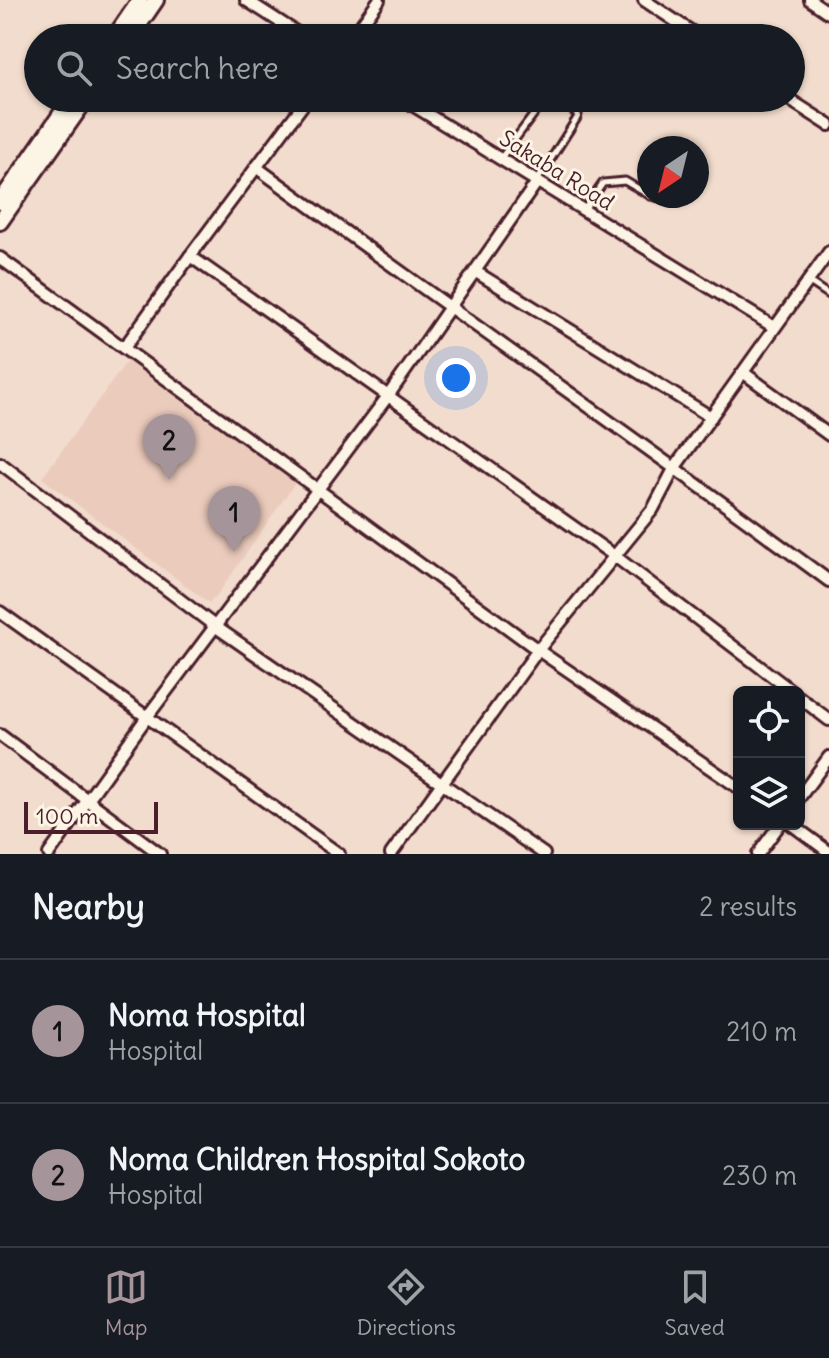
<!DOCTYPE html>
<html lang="en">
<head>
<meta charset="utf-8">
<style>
  body { margin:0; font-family:Delius,sans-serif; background:#242831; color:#f1f3f6 }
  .controls { position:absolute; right:24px; bottom:24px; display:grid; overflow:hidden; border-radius:12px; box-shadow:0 2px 6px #0004 }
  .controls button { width:72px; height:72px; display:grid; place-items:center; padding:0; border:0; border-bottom:2px solid #363941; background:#171b24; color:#f1f3f6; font:40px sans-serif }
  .compass { position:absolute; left:637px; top:136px; width:72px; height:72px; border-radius:50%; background:#171b24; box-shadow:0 2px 6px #0004; rotate:215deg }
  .scale { position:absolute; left:24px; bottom:20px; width:134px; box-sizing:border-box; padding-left:8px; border:4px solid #4a1f2b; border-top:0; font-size:22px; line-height:28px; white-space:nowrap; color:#4a1f2b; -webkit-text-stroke:6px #fcf5e5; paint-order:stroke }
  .you { position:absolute; left:456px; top:378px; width:28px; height:28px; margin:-20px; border:6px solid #fff; border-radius:50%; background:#1a73e8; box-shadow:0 0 0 12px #1a73e833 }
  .badge { display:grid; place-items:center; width:52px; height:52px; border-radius:50%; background:#a6949b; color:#111; font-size:26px; font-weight:700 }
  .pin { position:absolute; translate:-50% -66px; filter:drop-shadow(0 2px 4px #0008) }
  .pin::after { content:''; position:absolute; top:42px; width:28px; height:24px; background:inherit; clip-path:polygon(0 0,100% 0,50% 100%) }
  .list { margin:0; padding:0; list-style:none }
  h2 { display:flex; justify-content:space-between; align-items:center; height:104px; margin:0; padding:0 32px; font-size:34px }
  h2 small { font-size:26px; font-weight:400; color:#9ea1a6 }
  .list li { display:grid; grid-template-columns:52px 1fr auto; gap:24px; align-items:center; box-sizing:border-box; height:144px; padding:0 32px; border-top:2px solid #363941 }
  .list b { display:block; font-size:30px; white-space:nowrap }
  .list p { margin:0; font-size:26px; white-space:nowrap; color:#9ea1a6 }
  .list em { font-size:26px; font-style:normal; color:#9ea1a6 }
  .icon { flex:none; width:44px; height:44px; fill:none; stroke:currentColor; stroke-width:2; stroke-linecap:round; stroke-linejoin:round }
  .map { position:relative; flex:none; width:829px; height:854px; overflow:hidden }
  .search { position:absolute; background:#171b24; box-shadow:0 2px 6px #0004; left:24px; right:24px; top:24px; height:88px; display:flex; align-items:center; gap:20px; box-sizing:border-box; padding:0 28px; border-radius:44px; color:#9ea1a6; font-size:30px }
  .sheet { height:392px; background:#171b24 }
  nav { display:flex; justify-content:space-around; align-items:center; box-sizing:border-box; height:112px; border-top:2px solid #363941; background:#171b24; font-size:22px; color:#9ea1a6 }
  nav a { display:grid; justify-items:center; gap:4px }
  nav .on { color:#a6949b }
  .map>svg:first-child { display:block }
  .built { fill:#ebcbbc }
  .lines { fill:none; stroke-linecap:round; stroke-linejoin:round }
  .service-casing { stroke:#4a1f2b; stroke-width:11 }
  .minor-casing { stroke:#4a1f2b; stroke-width:16 }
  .secondary-casing { stroke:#4a1f2b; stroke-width:20 }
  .service { stroke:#fcf5e5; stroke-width:5 }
  .minor { stroke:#fcf5e5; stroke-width:10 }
  .secondary { stroke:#fcf5e5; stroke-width:14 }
  .labels { text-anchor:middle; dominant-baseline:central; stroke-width:6; stroke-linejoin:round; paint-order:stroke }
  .street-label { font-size:22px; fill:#4a1f2b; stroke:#fcf5e5 }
</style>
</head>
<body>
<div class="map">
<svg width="829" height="854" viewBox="0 0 829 854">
  <rect width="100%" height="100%" fill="#f2dccd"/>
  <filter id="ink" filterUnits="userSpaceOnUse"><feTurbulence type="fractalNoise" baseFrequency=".0125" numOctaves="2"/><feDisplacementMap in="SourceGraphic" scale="16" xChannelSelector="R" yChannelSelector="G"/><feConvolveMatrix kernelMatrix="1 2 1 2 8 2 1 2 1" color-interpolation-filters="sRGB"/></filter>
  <g filter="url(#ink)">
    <polygon class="built" points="127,361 295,483 215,598 213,597 209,603 42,478"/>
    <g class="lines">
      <g class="service-casing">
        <g id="service">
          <polyline points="596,38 598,36"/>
          <polyline points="501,158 546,98"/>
          <polyline points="537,181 577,118 578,115 556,98"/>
          <polyline points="650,196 668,200 672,196"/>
          <polyline points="584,210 603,183 625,181 649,195"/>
          <polyline points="808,281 829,295"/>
        </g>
      </g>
      <g class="minor-casing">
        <g id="minor">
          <polyline points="246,0 305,38"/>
          <polyline points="644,0 701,38"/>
          <polyline points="810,0 829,13"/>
          <polyline points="352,38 379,0"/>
          <polyline points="308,98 190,256 616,557 793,692"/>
          <polyline points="401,98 774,327"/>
          <polyline points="787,98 829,125"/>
          <path d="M256,167C446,306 640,441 829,581"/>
          <polyline points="0,258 538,650 739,788"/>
          <polyline points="476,272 711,417"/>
          <polyline points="124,348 190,256"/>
          <polyline points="744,373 829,435"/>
          <polyline points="0,463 216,627 544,854"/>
          <polyline points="0,612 339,854"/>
          <polyline points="799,697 829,720"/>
          <polyline points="0,735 160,854"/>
          <polyline points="799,798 829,757"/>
          <polyline points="791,824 829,852"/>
          <polyline points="49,854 147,717 388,396 537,182"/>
          <polyline points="391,854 538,650 653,509 675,467 829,252"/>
          <polyline points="758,854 780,824"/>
        </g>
      </g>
      <g class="secondary-casing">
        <g id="secondary">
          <polyline points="114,38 140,0"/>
          <polyline points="130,38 156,0"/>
          <polyline points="0,202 72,98"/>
          <polyline points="0,222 87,98"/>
        </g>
      </g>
      <use href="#service" class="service"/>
      <use href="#minor" class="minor"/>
      <use href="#secondary" class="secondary"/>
    </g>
  </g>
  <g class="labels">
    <g class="street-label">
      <text transform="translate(557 170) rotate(32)">Sakaba Road</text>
    </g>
  </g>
</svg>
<div class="controls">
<button><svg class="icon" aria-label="locate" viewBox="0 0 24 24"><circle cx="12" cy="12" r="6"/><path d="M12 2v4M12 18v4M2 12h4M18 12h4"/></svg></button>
<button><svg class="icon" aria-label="layers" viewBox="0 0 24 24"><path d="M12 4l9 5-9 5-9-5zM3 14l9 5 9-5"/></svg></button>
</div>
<svg class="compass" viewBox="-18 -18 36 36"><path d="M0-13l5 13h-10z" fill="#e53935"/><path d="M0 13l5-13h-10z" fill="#9ea1a6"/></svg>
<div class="scale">100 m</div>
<div class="you"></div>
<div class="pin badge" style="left:234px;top:552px">1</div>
<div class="pin badge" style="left:169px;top:480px">2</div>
<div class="search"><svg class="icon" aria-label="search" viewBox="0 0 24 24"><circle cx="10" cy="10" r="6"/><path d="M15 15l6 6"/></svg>Search here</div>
</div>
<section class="sheet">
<h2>Nearby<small>2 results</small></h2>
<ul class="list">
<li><span class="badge">1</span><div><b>Noma Hospital</b><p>Hospital</p></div><em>210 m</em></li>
<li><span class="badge">2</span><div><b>Noma Children Hospital Sokoto</b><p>Hospital</p></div><em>230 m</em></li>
</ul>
</section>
<nav>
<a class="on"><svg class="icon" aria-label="map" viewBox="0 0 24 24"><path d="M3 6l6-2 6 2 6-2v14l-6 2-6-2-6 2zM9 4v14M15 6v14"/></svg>Map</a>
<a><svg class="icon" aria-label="directions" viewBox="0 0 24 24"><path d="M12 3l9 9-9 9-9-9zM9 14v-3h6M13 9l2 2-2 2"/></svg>Directions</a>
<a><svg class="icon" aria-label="saved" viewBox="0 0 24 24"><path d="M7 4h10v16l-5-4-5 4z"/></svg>Saved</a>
</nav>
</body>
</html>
